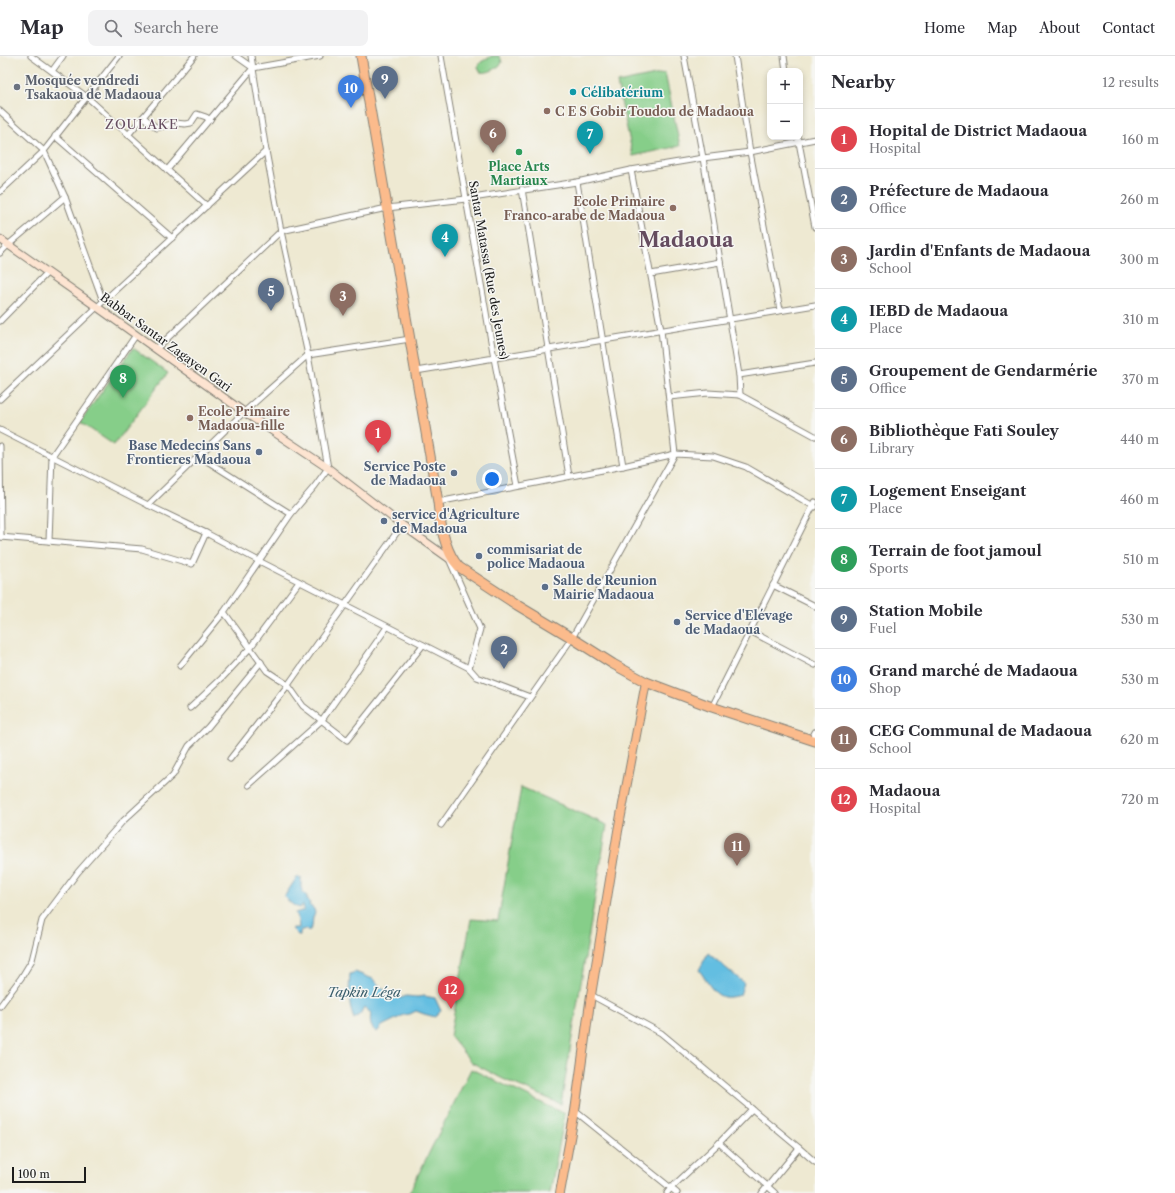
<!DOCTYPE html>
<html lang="en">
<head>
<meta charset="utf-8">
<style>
  body { margin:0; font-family:"Libre Caslon Text",serif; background:#f2f2f3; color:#2b2b33 }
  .controls { position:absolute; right:12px; top:12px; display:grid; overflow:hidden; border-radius:8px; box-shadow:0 2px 6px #0003 }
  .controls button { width:36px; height:36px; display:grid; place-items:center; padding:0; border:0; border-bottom:1px solid #e1e1e2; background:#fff; color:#2b2b33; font:20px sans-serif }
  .scale { position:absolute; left:12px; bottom:10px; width:74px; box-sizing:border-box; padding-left:4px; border:2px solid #1c1c1c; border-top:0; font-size:11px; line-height:14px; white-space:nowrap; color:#1c1c1c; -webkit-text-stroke:3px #f6f6f2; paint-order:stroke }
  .you { position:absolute; left:492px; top:423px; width:14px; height:14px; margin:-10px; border:3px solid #fff; border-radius:50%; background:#1a73e8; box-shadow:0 0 0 6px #1a73e833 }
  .badge { display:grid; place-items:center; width:26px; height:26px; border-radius:50%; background:#0f766e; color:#fff; font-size:13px; font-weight:700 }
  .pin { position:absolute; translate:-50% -33px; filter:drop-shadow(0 1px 2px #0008) }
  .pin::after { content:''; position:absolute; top:21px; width:14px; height:12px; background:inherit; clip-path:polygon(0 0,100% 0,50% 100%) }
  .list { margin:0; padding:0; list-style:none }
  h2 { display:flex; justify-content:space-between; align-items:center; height:52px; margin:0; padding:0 16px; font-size:17px }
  h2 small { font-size:13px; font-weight:400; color:#7c7c81 }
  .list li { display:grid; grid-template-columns:26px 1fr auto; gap:12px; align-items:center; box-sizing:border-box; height:60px; padding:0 16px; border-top:1px solid #e1e1e2 }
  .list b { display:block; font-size:15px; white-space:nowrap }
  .list p { margin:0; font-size:13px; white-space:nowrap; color:#7c7c81 }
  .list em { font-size:13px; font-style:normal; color:#7c7c81 }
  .icon { flex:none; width:22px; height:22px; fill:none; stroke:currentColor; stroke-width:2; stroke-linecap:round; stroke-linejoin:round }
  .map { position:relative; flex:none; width:815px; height:1137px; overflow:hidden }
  header { display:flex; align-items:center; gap:24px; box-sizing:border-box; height:56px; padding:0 20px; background:#fff; border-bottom:1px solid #e1e1e2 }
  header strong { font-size:19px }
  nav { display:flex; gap:22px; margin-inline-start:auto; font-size:14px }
  .search { width:280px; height:36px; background:#f2f2f3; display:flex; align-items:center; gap:10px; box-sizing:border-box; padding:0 14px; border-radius:8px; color:#7c7c81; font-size:15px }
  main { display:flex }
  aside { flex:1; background:#fff }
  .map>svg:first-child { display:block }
  .green { fill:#86ce89; stroke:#517552 }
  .water { fill:#64bee1; stroke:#406d7e }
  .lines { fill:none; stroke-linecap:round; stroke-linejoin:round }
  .street-casing { stroke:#858277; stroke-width:7 }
  .secondary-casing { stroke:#858277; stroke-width:9 }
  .primary-casing { stroke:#858277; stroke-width:10 }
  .highway-casing { stroke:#858277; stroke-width:11 }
  .street { stroke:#fff; stroke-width:5 }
  .secondary { stroke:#fde4d1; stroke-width:7 }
  .primary { stroke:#fbbb8c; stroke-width:8 }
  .highway { stroke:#fbbb8c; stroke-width:9 }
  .worship-dot { fill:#6b7280; stroke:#f6f6f2; stroke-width:1.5 }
  .culture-dot { fill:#0f9aa8; stroke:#f6f6f2; stroke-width:1.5 }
  .education-dot { fill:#8d6e63; stroke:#f6f6f2; stroke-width:1.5 }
  .leisure-dot { fill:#2e9e5b; stroke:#f6f6f2; stroke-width:1.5 }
  .service-dot { fill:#5c6f8a; stroke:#f6f6f2; stroke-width:1.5 }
  .labels { text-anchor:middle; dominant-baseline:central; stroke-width:3; stroke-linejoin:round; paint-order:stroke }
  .worship-label { font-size:12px; font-weight:bold; fill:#5b616d; stroke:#f6f6f2; text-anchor:start }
  .culture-label { font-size:12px; font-weight:bold; fill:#0d838f; stroke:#f6f6f2; text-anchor:start }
  .education-label { font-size:12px; font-weight:bold; fill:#785e54; stroke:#f6f6f2; text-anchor:start }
  .leisure-label { font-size:12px; font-weight:bold; fill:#27864d; stroke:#f6f6f2 }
  .street-label { font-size:12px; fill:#1c1c1c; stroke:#f6f6f2 }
  .service-label { font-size:12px; font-weight:bold; fill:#4e5e75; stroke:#f6f6f2; text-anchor:start }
  .neighbourhood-label { font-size:13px; letter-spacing:1px; fill:#654c5f; stroke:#f6f6f2 }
  .water-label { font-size:13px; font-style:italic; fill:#395d6b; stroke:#f6f6f2 }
  .town-label { font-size:20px; font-weight:bold; fill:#654c5f; stroke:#f6f6f2 }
</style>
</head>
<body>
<header>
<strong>Map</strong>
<div class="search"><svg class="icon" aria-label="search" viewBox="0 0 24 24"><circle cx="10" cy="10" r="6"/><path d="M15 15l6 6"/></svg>Search here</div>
<nav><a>Home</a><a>Map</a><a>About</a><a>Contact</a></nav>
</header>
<main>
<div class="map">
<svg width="815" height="1137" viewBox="0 0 815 1137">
  <rect width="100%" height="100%" fill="#f6f6f2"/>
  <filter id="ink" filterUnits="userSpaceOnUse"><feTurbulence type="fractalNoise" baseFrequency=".025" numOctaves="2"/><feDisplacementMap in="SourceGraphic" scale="8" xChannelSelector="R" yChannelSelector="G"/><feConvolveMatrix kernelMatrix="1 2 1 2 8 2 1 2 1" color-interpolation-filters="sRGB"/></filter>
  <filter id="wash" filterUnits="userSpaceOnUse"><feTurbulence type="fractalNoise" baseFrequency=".012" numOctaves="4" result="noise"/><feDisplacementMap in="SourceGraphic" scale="16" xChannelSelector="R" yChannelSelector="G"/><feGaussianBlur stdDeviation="0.9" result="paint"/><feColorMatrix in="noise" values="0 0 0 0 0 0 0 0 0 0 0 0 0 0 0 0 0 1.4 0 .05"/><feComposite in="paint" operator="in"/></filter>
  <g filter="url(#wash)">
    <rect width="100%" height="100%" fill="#eee9d2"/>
    <g class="green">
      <path d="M492,0H499L501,3L502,7C497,13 487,18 480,16L478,11L481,6Z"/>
      <polygon points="665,17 680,90 633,100 617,27"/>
      <polygon points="133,292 168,317 114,389 80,366"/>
      <polygon points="521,731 607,769 561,1048 503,1023 471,1006 450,980 471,863 498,865"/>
      <polygon points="471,1013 565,1058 550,1137 409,1137"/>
    </g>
    <g class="water">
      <polygon points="297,821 301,822 301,832 303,834 302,836 307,840 307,844 310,847 309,849 314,853 315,857 313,861 312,871 308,876 307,873 301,874 300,876 300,879 298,879 292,873 293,872 299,872 298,864 295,857 304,854 303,849 299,852 293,849 284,841"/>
      <path d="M708,897L744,927L740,939C735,940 729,942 724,941C713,939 706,923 699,914Z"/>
      <path d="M355,916L373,923L382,932L391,939L401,942L406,940L417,941L424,940L435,942L441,955L435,961L424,958L416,955L410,958L404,959L382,970L377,976C369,971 370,965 371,957L364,951L360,958L354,963C348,949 349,933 350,918Z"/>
    </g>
  </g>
  <g filter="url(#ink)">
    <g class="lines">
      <g class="street-casing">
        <g id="street">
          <polyline points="31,0 87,41 207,150"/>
          <polyline points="236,0 253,12"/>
          <polyline points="441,0 494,302 518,430"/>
          <polyline points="684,0 703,102 739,319 740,339"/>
          <polyline points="735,0 750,96 780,254"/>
          <polyline points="784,0 786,15"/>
          <polyline points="52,15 63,0"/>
          <polyline points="0,55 44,95 65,141 103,245"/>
          <polyline points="143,61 157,72 175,67 185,68 191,67 197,58 206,61 210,64"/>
          <polyline points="128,79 194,0"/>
          <polyline points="55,80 172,182"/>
          <polyline points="798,81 815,171"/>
          <polyline points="167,114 253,12 320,0"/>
          <polyline points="577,126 623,410"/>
          <polyline points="522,133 569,420"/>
          <polyline points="0,136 44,95 119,0"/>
          <polyline points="0,197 8,189 65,141"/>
          <polyline points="651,218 720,206"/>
          <polyline points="0,265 48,216"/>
          <polyline points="156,293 281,175 387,152 466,143 577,126 631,114 703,102 750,96 815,83"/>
          <polyline points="416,315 815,249"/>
          <polyline points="739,319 815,307"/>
          <polyline points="669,341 708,337 740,339 815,380"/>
          <polyline points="0,343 97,251 266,95"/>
          <polyline points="0,374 148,449 206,477 259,505 469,612 477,621 530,641"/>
          <polyline points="0,390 1,481"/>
          <polyline points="199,400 291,458"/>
          <polyline points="438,446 623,410 675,398 713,400 746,411 815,451"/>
          <polyline points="148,449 244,356 308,299 410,283"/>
          <polyline points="0,481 142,493 192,508 206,477"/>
          <polyline points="49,485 52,400 136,279"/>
          <polyline points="449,503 480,573 469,612"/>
          <polyline points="773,529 815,550"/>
          <polyline points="224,556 267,615 288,629 303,650 347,684 423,589"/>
          <polyline points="750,575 815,609"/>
          <polyline points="180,610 224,556 291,458 315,430 328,412 308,299 281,175 266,95 251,0"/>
          <polyline points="712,651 815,446"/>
          <polyline points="190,652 222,622 250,592 299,526"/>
          <polyline points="811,684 815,676"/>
          <polyline points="230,703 288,629 402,469"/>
          <polyline points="249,729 322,664 387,571"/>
          <polyline points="441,769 572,582 675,398 661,274 631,114"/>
          <polyline points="591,939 661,977 799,1092 815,1106"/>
          <polyline points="0,950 21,922 32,904 42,864 78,816 122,766 173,719 189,690 208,671 261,606"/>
          <polyline points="575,1055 677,1137"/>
          <polyline points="719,1087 775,1137"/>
          <polyline points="667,1137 671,1132 719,1087 752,1053"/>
          <polyline points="762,1137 799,1092"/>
        </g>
      </g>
      <g class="secondary-casing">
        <polyline id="secondary" points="0,183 97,251 244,356 328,412 402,469 454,506"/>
      </g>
      <g class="primary-casing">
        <polyline id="primary" points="560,1137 575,1055 591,939 618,775 646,626"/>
      </g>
      <g class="highway-casing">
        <path id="highway" d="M361,0L438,446C440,467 444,495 459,511L517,549L572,582L613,608L646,626L712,651L815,685"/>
      </g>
      <use href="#street" class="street"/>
      <use href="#secondary" class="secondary"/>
      <use href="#primary" class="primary"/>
      <use href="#highway" class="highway"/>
    </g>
  </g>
  <circle class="worship-dot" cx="17" cy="31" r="4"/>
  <circle class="culture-dot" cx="573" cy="36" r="4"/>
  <g class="education-dot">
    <circle cx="547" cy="55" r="4"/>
    <circle cx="673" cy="152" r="4"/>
    <circle cx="190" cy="362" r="4"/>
  </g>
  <circle class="leisure-dot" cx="519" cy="96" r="4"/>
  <g class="service-dot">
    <circle cx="259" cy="396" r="4"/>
    <circle cx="454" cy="417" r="4"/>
    <circle cx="384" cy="465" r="4"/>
    <circle cx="479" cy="500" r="4"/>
    <circle cx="545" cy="531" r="4"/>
    <circle cx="677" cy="566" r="4"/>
  </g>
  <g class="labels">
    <g class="worship-label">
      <text x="25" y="24">Mosquée vendredi<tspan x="25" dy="14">Tsakaoua de Madaoua</tspan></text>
    </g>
    <g class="culture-label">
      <text x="581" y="36">Célibatérium</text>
    </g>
    <g class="education-label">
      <text x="555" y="55">C E S Gobir Toudou de Madaoua</text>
      <text x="665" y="145" text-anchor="end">Ecole Primaire<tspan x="665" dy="14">Franco-arabe de Madaoua</tspan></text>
      <text x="198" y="355">Ecole Primaire<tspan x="198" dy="14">Madaoua-fille</tspan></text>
    </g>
    <g class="leisure-label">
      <text x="519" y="110">Place Arts<tspan x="519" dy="14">Martiaux</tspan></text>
    </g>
    <g class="street-label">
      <text transform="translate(489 214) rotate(80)">Santar Matassa (Rue des Jeunes)</text>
      <text transform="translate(166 286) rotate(36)">Babbar Santar Zagayen Gari</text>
    </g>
    <g class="service-label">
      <text x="251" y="389" text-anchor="end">Base Medecins Sans<tspan x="251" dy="14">Frontieres Madaoua</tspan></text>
      <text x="446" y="410" text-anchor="end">Service Poste<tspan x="446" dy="14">de Madaoua</tspan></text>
      <text x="392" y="458">service d'Agriculture<tspan x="392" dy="14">de Madaoua</tspan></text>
      <text x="487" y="493">commisariat de<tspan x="487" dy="14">police Madaoua</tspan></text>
      <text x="553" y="524">Salle de Reunion<tspan x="553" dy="14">Mairie Madaoua</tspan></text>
      <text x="685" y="559">Service d'Elévage<tspan x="685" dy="14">de Madaoua</tspan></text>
    </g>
    <g class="neighbourhood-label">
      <text x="142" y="68">ZOULAKE</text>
    </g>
    <g class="water-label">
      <text x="364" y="936">Tapkin Léga</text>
    </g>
    <g class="town-label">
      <text x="686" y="184">Madaoua</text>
    </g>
  </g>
</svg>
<div class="controls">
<button>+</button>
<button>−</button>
</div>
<div class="scale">100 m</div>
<div class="you"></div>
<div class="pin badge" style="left:378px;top:397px;background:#e0444e">1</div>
<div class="pin badge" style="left:504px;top:613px;background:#5c6f8a">2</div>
<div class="pin badge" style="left:343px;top:260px;background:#8d6e63">3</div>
<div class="pin badge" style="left:445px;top:201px;background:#0f9aa8">4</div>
<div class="pin badge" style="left:271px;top:255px;background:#5c6f8a">5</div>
<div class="pin badge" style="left:493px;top:97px;background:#8d6e63">6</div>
<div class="pin badge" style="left:590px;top:98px;background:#0f9aa8">7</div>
<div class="pin badge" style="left:123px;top:342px;background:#2e9e5b">8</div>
<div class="pin badge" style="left:385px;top:43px;background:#5c6f8a">9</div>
<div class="pin badge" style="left:351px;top:52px;background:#3f7fe0">10</div>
<div class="pin badge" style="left:737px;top:810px;background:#8d6e63">11</div>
<div class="pin badge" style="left:451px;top:953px;background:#e0444e">12</div>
</div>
<aside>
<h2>Nearby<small>12 results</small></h2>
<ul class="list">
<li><span class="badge" style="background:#e0444e">1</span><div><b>Hopital de District Madaoua</b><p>Hospital</p></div><em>160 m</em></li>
<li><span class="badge" style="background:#5c6f8a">2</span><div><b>Préfecture de Madaoua</b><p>Office</p></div><em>260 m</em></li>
<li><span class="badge" style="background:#8d6e63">3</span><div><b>Jardin d'Enfants de Madaoua</b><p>School</p></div><em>300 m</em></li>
<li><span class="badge" style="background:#0f9aa8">4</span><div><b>IEBD de Madaoua</b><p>Place</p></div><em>310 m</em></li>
<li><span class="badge" style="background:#5c6f8a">5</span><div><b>Groupement de Gendarmérie</b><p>Office</p></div><em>370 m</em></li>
<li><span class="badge" style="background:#8d6e63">6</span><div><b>Bibliothèque Fati Souley</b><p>Library</p></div><em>440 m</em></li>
<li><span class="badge" style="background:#0f9aa8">7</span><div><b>Logement Enseigant</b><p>Place</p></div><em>460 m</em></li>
<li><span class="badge" style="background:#2e9e5b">8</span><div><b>Terrain de foot jamoul</b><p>Sports</p></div><em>510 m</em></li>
<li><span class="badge" style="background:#5c6f8a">9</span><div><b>Station Mobile</b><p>Fuel</p></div><em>530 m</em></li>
<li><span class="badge" style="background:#3f7fe0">10</span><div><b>Grand marché de Madaoua</b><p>Shop</p></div><em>530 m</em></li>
<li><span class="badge" style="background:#8d6e63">11</span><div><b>CEG Communal de Madaoua</b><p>School</p></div><em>620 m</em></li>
<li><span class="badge" style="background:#e0444e">12</span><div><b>Madaoua</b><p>Hospital</p></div><em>720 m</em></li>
</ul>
</aside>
</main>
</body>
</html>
